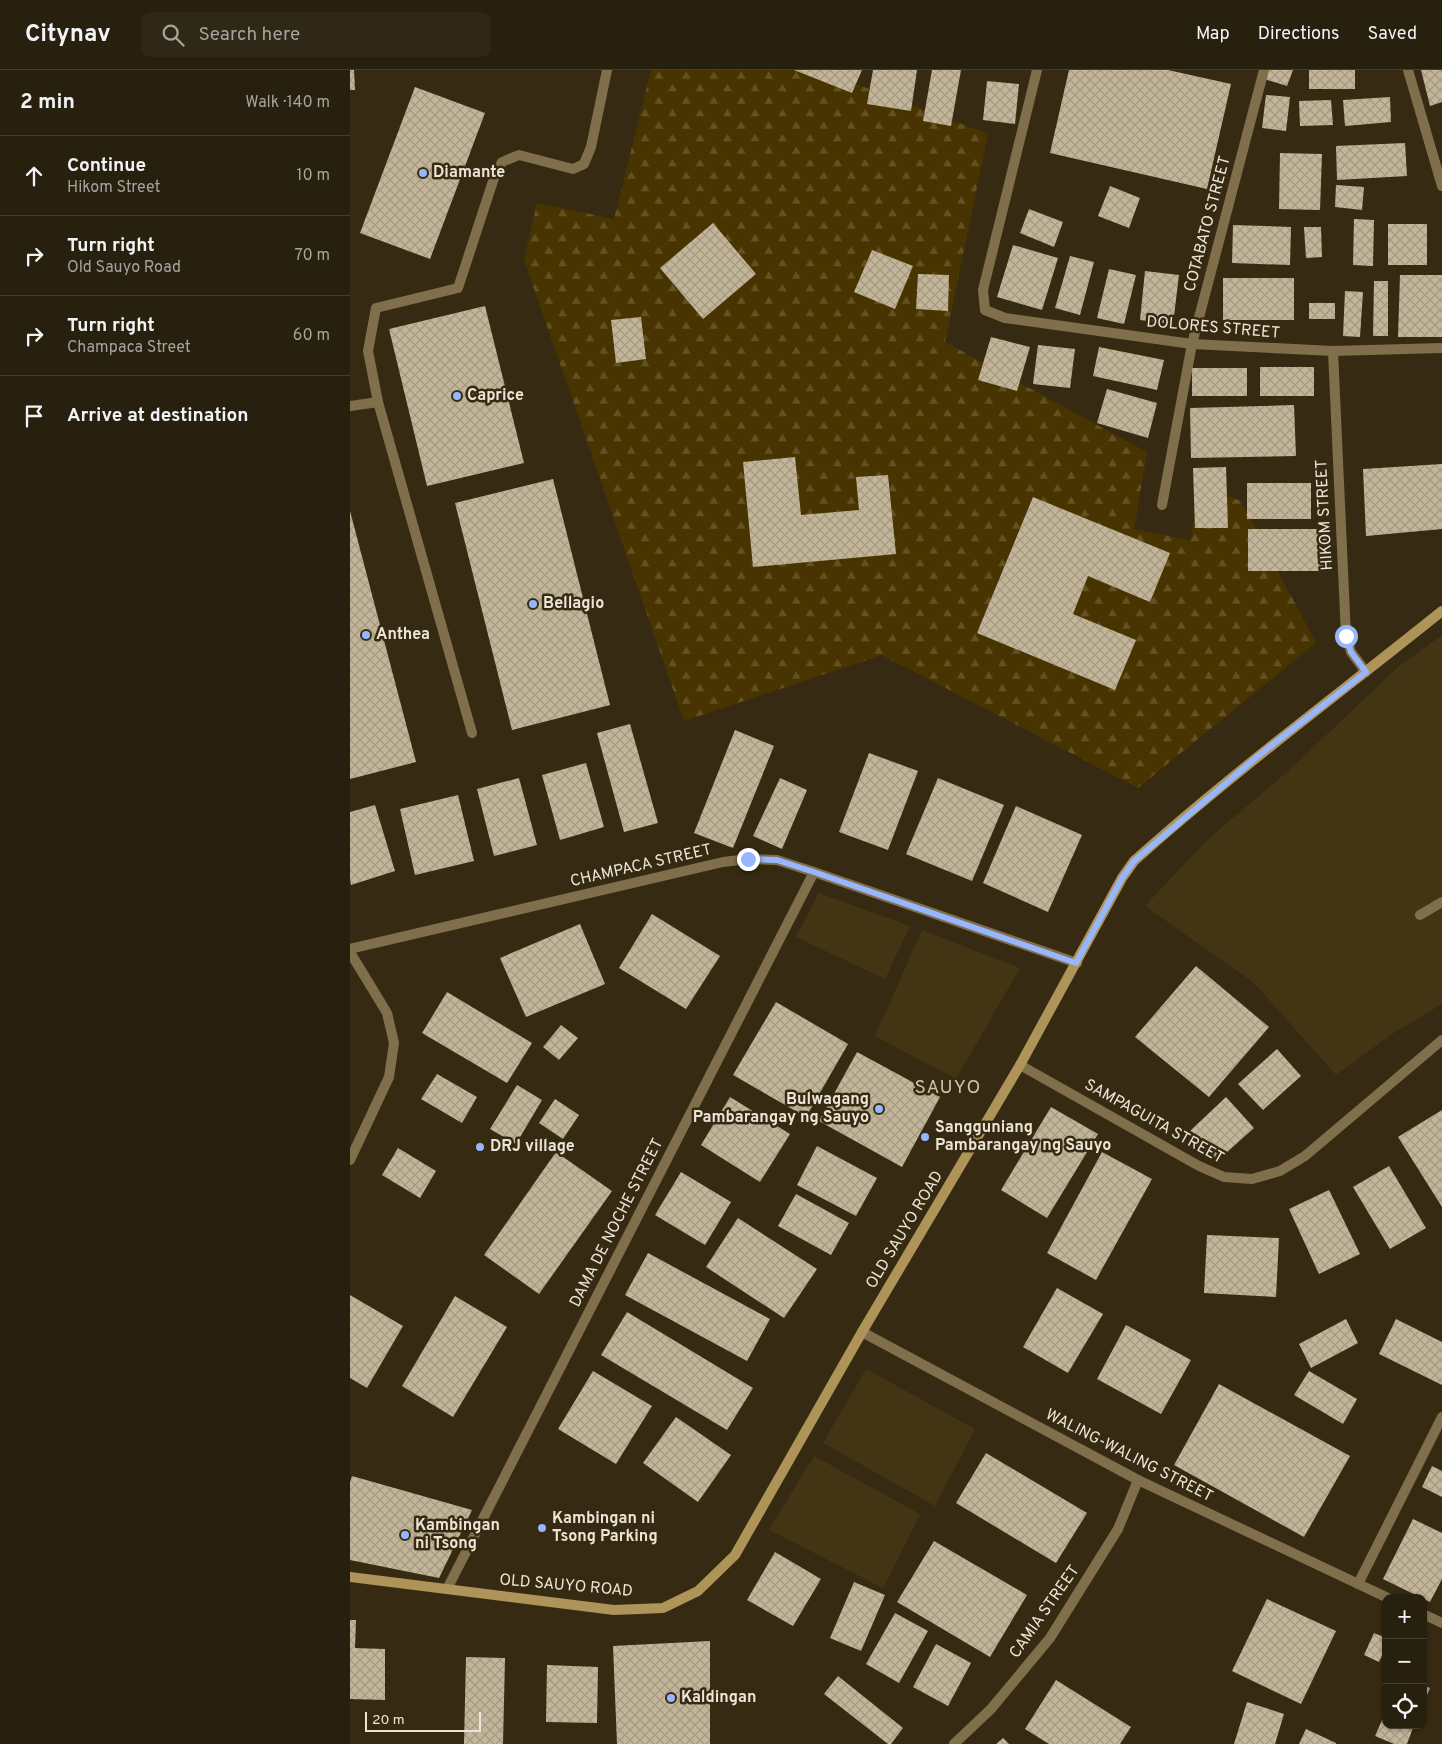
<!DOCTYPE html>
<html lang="en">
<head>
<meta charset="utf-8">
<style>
  body { margin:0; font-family:Overpass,sans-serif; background:#302817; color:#f1f3f6 }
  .controls { position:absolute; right:15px; bottom:15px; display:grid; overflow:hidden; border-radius:10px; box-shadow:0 1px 4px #0004 }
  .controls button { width:45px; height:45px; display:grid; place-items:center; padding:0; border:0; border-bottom:1px solid #443e2e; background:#28200e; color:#f1f3f6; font:25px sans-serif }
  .scale { position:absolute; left:15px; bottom:12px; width:116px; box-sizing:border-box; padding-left:5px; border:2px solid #ece5d6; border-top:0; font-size:14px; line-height:18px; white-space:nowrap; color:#ece5d6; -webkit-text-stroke:4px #362b12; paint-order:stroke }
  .stop { position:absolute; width:15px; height:15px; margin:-11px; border:4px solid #97b6fd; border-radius:50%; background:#fff }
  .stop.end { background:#97b6fd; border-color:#fff; box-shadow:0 1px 5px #0008 }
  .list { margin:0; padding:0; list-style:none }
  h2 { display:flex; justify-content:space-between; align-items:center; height:65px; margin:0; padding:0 20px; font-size:21px }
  h2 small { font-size:16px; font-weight:400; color:#a5a39e }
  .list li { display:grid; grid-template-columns:32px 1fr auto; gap:15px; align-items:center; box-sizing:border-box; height:80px; padding:0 20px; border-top:1px solid #443e2e }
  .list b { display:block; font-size:19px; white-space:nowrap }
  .list p { margin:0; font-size:16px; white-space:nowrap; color:#a5a39e }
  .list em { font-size:16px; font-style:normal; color:#a5a39e }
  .icon { flex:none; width:28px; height:28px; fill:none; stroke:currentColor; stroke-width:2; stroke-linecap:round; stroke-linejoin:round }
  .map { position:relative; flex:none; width:1092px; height:1674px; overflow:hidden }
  header { display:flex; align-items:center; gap:30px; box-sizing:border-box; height:70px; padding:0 25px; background:#28200e; border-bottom:1px solid #443e2e }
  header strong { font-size:24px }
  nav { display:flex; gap:28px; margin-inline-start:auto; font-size:18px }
  .search { width:350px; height:45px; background:#302817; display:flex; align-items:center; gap:12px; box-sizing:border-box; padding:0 18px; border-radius:10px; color:#a5a39e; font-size:19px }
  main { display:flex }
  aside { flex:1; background:#28200e }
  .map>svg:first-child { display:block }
  .built { fill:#433414 }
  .forest { fill:url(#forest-firs) }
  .building { fill:url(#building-cross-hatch) }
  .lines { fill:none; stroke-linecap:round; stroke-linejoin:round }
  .service { stroke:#7f6f4b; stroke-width:10 }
  .minor { stroke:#7f6f4b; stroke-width:10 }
  .secondary { stroke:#ae9459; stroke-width:10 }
  .route { stroke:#97b6fd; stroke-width:6 }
  .poi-dot { fill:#97b6fd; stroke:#362b12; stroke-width:2 }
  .labels { text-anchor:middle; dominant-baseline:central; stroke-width:5; stroke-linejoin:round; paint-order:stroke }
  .poi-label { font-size:16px; font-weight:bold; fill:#ece5d6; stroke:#362b12; text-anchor:start }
  .street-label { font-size:16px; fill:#ece5d6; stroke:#362b12 }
  .quarter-label { font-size:19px; letter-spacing:1px; fill:#d2c4a7; stroke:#362b12 }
</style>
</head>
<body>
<header>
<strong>Citynav</strong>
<div class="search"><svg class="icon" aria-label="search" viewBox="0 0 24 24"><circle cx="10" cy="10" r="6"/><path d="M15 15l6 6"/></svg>Search here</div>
<nav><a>Map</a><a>Directions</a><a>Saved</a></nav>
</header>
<main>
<aside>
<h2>2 min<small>Walk · 140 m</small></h2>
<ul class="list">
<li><svg class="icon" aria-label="ahead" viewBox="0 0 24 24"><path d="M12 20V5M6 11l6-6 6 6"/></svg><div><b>Continue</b><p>Hikom Street</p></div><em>10 m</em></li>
<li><svg class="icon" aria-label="right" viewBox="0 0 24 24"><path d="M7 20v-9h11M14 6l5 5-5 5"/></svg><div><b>Turn right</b><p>Old Sauyo Road</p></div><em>70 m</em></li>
<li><svg class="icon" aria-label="right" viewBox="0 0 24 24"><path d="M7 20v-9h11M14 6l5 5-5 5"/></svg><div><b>Turn right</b><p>Champaca Street</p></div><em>60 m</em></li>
<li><svg class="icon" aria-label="arrive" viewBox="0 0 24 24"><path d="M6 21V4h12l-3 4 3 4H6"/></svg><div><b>Arrive at destination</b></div></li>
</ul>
</aside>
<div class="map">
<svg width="1092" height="1674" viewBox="0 0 1092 1674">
  <defs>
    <pattern id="forest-firs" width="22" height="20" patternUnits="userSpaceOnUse" patternTransform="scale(1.25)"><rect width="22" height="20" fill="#483400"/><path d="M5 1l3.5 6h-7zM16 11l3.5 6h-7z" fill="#635124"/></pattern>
    <pattern id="building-cross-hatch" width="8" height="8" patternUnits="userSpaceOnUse" patternTransform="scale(1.25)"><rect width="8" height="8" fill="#c2b598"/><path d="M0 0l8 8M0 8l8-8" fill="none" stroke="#a39982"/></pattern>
  </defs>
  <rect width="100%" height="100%" fill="#362b12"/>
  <g class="built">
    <polygon points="1092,565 1092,934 1042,964 986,1005 904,913 795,836 857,770 936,703 1047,598"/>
    <polygon points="469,823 560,856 535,909 446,867"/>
    <polygon points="572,860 670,898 606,1009 525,966"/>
    <polygon points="516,1299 625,1359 585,1436 473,1373"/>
    <polygon points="464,1386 570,1444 533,1518 419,1460"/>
  </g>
  <polygon class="forest" points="301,0 469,0 638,64 595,272 797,382 784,459 840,470 852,416 891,431 966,573 788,718 532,585 334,651 174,190 187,133 264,149"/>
  <g class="building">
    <polygon points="0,0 4,0 5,20 0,20"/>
    <polygon points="444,0 512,0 502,23"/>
    <polygon points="523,0 567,0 561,41 517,34"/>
    <polygon points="582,0 611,0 601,56 573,51"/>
    <polygon points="719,0 818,0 881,14 857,119 700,83"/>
    <polygon points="917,0 943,0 937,16 914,9"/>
    <rect x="959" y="0" width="46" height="19"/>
    <polygon points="1071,0 1092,0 1092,32 1080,36"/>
    <polygon points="637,11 669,14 665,54 633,50"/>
    <polygon points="65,17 135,43 80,189 10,163"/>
    <polygon points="916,25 940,27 936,61 912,58"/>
    <polygon points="1040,27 1041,52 995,56 993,30"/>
    <polygon points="981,30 983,55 950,56 949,31"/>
    <polygon points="1055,73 1057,106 987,110 986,76"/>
    <polygon points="930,83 972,84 970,140 929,139"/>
    <polygon points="986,115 1014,117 1012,140 985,137"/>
    <polygon points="760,116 790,128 779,158 748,146"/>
    <polygon points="679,139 713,152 704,177 670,163"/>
    <polygon points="1004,149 1024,150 1023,196 1003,195"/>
    <polygon points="363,153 406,204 353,249 310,198"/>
    <rect x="1038" y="154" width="39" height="41"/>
    <polygon points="883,155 941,157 940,195 882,193"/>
    <polygon points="954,157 971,157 972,187 956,188"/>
    <polygon points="663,175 708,188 692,240 647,227"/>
    <polygon points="522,180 563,196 545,239 504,222"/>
    <polygon points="720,186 744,192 730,245 705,238"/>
    <polygon points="759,199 786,205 774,254 747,248"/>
    <polygon points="795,201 829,205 823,254 790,250"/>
    <polygon points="568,204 599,205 598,241 566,239"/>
    <polygon points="1050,205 1092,205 1092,267 1048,267"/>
    <rect x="873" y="208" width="71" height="42"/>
    <polygon points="1024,211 1038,211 1038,266 1023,266"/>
    <polygon points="995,221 1013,222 1010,267 993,266"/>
    <rect x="959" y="233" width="26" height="16"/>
    <polygon points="135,236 174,393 77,416 39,259"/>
    <polygon points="291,247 296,289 266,293 261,250"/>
    <polygon points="641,267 680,277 667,321 628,310"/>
    <polygon points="688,275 725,279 720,318 683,314"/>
    <polygon points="749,277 814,290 807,320 743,306"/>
    <rect x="910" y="297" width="54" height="29"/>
    <rect x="842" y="298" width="55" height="28"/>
    <polygon points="757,319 807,333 798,368 747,353"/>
    <polygon points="944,335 946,386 841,388 840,338"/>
    <polygon points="445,387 451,445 509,440 506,407 538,405 546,484 403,497 393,392"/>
    <polygon points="1092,394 1092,459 1016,466 1013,399"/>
    <polygon points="876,397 878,458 845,458 843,398"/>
    <polygon points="203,409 260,635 162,660 105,433"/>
    <rect x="897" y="413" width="64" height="36"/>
    <polygon points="683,427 820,483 800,532 738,506 723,544 786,570 765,620 627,563"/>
    <polygon points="0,441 66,692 0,709"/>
    <rect x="898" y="459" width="82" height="42"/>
    <polygon points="280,654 308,753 274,762 247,663"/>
    <polygon points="385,660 424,676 383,778 344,763"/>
    <polygon points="519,683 568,701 538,780 489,762"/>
    <polygon points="236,693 254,757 210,770 192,705"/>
    <polygon points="169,708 187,775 144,786 127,719"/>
    <polygon points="430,708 457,720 432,779 403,766"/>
    <polygon points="588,708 654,735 622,811 556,784"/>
    <polygon points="108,725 124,791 65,805 50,739"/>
    <polygon points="25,735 45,801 1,815 0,810 0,742"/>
    <polygon points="666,736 732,765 698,842 633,813"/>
    <polygon points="302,844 370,886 336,939 269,898"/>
    <polygon points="230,854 255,914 176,947 150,888"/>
    <polygon points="846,896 919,957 859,1027 785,967"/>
    <polygon points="97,922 182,973 157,1013 72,963"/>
    <polygon points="426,932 498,974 456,1047 383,1005"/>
    <polygon points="211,955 228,968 209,990 193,977"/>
    <polygon points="927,979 951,1006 913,1040 888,1014"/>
    <polygon points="507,982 590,1027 552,1097 469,1051"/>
    <polygon points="87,1004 127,1027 112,1053 71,1029"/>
    <polygon points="167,1015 192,1030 166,1074 140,1059"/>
    <polygon points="380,1027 440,1064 410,1112 351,1075"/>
    <polygon points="876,1027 904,1058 866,1092 839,1062"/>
    <polygon points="205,1029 229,1045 213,1069 189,1053"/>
    <polygon points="701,1037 748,1064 697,1148 651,1120"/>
    <polygon points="1092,1040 1092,1137 1048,1067"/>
    <polygon points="467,1076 527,1108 506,1146 447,1115"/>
    <polygon points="48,1078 86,1101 70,1128 32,1105"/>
    <polygon points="206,1082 262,1121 189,1224 134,1185"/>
    <polygon points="752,1082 802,1109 746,1210 697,1183"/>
    <polygon points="1039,1096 1076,1158 1040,1179 1003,1117"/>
    <polygon points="331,1102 381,1132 355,1175 305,1145"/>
    <polygon points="979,1120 1010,1184 969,1204 939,1139"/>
    <polygon points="446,1124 499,1153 481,1185 428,1156"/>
    <polygon points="388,1148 467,1199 434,1248 356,1197"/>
    <polygon points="857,1165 929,1168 926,1227 854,1223"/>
    <polygon points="298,1183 420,1249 397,1291 275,1225"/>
    <polygon points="707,1218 753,1244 718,1303 673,1277"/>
    <polygon points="0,1225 53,1256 17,1318 0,1308"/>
    <polygon points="105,1226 157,1257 103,1347 52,1316"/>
    <polygon points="277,1242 403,1318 377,1360 251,1285"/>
    <polygon points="996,1249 1008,1273 961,1298 949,1274"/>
    <polygon points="1046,1249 1092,1272 1092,1315 1029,1284"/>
    <polygon points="776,1255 841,1290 811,1344 747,1309"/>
    <polygon points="243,1301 302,1336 266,1394 208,1359"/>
    <polygon points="959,1301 1007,1329 993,1354 944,1325"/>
    <polygon points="869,1314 1000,1386 954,1467 824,1395"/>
    <polygon points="326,1347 381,1385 348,1432 293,1393"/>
    <polygon points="636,1383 737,1443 706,1493 606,1433"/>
    <polygon points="1082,1396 1092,1401 1092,1427 1072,1417"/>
    <polygon points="2,1406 122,1440 89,1508 0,1490 0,1412"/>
    <polygon points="1063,1449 1092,1463 1092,1509 1080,1532 1033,1509"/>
    <polygon points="584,1471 677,1525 640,1587 547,1532"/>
    <polygon points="425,1482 471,1509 443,1556 397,1530"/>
    <polygon points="504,1512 535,1525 511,1581 480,1568"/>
    <polygon points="917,1529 986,1561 951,1634 882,1601"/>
    <polygon points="545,1543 578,1561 549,1613 516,1594"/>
    <polygon points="0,1550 6,1550 5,1578 35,1579 35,1630 0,1629"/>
    <polygon points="1024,1563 1036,1568 1036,1577 1029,1592 1014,1585"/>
    <polygon points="360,1571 360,1674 267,1674 263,1576"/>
    <polygon points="586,1574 621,1593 598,1636 563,1617"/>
    <polygon points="116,1587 155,1588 153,1674 114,1674"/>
    <polygon points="197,1595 248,1597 247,1653 196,1652"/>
    <polygon points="488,1606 553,1658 541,1674 538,1674 474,1624"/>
    <polygon points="706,1610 781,1657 770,1674 699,1674 675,1659"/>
    <polygon points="1073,1615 1080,1618 1073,1635"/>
    <polygon points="897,1632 934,1644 925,1674 884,1674"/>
    <polygon points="1036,1641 1036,1655 1064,1655 1057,1674 1044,1674 1025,1666"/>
    <polygon points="956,1659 986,1673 986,1674 949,1674"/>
    <polygon points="653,1668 659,1674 646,1674"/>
  </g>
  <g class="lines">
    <g class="service">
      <polyline points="635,240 633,220 687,0"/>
      <polyline points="0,336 28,332"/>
      <polyline points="122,663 28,332 18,281 26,238 108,218 144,108 152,92 169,85 223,99 234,94 241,77 257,0"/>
      <polyline points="1070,845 1092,832"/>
    </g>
    <g class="minor">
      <polyline points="1058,0 1092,116"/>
      <polyline points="635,240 655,248 842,274 983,281 1092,278"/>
      <polyline points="983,281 996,566 1001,582 1016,602"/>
      <polyline points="812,435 842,274 914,0"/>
      <polyline points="0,879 373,792 398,789 427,790 464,802 727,893"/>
      <polyline points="0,882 37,943 44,973 39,1007 0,1090"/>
      <polyline points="670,995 849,1096 874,1107 902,1109 930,1101 955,1086 1092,970"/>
      <polyline points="512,1262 788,1410 1038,1528"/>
      <polyline points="1008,1514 1092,1347"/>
      <polyline points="97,1519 464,802"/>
      <polyline points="1073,1544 1092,1553"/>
      <polyline points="604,1674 641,1639 700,1568 768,1459 788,1410"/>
    </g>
    <path class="secondary" d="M0,1507L264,1540L313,1538L348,1521L385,1485L512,1262L670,995L772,808L784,791C882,703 989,624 1092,541"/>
  </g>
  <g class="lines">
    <polyline class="route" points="398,789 427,790 464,802 726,893 772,808 784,791 908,686 1016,602 1001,582 996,566"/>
  </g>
  <g class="poi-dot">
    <circle cx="73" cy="103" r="5"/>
    <circle cx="107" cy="326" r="5"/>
    <circle cx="183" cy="534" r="5"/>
    <circle cx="16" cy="565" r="5"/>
    <circle cx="529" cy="1039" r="5"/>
    <circle cx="575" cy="1067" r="5"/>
    <circle cx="130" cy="1077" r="5"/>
    <circle cx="192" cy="1458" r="5"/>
    <circle cx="55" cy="1465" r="5"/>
    <circle cx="321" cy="1628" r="5"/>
  </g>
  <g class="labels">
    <g class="poi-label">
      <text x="83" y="103">Diamante</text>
      <text x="117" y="326">Caprice</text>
      <text x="193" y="534">Bellagio</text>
      <text x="26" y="565">Anthea</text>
      <text x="519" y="1030" text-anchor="end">Bulwagang<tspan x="519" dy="18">Pambarangay ng Sauyo</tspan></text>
      <text x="585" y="1058">Sangguniang<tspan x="585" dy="18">Pambarangay ng Sauyo</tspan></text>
      <text x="140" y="1077">DRJ village</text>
      <text x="202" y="1449">Kambingan ni<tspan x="202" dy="18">Tsong Parking</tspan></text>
      <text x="65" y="1456">Kambingan<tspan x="65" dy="18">ni Tsong</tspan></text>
      <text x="331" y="1628">Kaldingan</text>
    </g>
    <g class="street-label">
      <text transform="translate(858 154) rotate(-75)">COTABATO STREET</text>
      <text transform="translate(863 258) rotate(5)">DOLORES STREET</text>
      <text transform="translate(975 445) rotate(-93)">HIKOM STREET</text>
      <text transform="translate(291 796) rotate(-13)">CHAMPACA STREET</text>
      <text transform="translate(804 1052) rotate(29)">SAMPAGUITA STREET</text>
      <text transform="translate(267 1153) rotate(-63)">DAMA DE NOCHE STREET</text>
      <text transform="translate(555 1160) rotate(-59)">OLD SAUYO ROAD</text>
      <text transform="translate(779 1386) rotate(27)">WALING-WALING STREET</text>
      <text transform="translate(216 1516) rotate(5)">OLD SAUYO ROAD</text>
      <text transform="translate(695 1542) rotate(-55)">CAMIA STREET</text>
    </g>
    <g class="quarter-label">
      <text x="598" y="1018">SAUYO</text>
    </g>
  </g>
</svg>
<div class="controls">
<button>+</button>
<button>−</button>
<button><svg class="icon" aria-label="locate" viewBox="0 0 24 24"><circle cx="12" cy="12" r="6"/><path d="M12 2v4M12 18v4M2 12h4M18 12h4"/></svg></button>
</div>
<div class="scale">20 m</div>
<div class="stop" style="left:996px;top:566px"></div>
<div class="stop end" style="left:398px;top:789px"></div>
</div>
</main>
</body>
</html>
